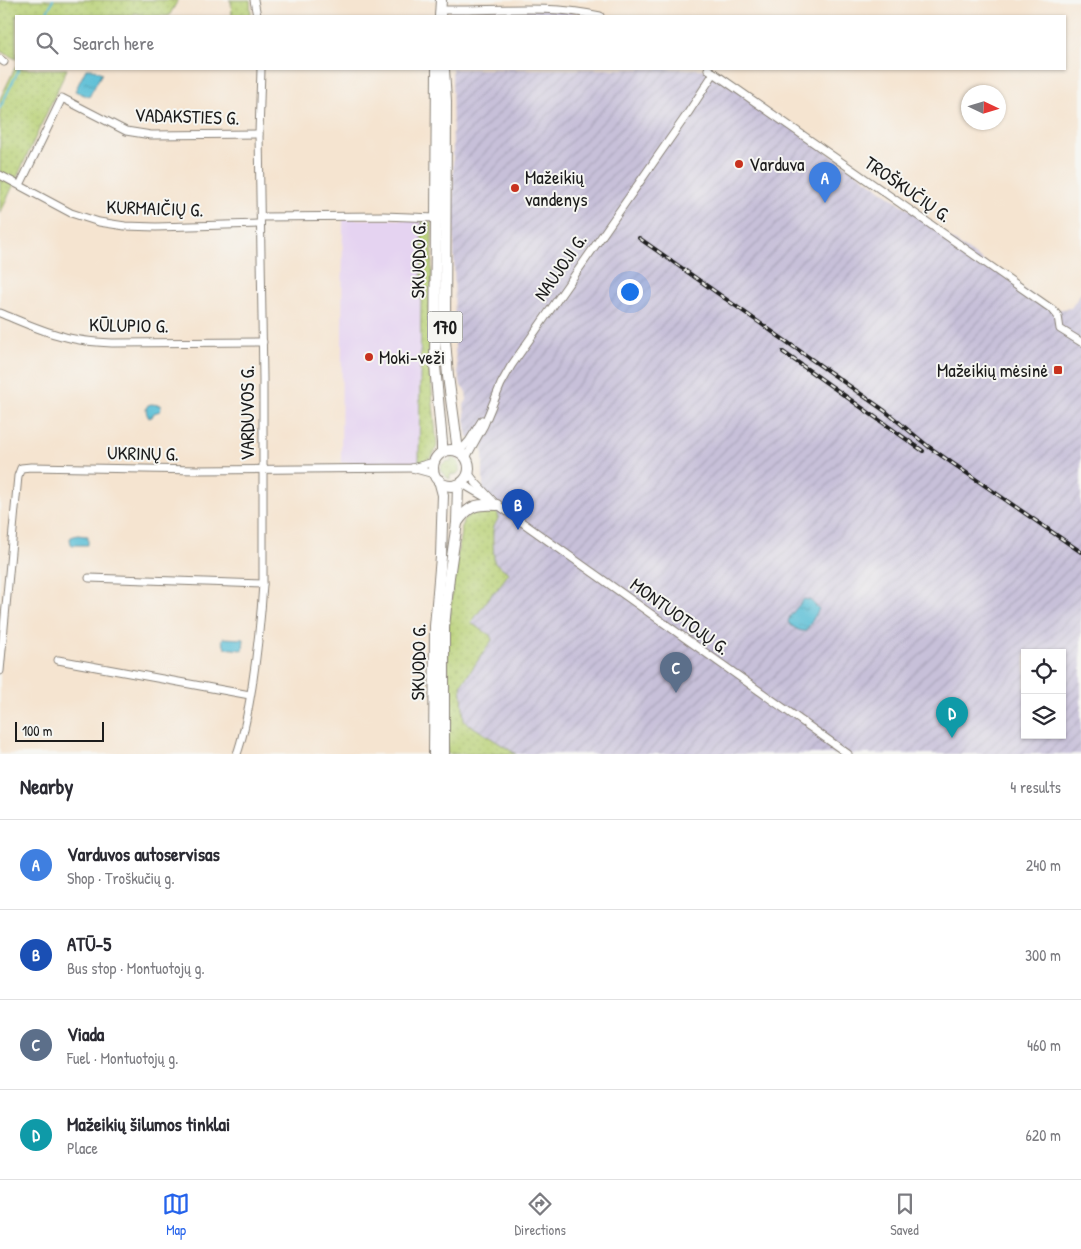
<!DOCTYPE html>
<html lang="en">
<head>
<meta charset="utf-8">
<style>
  body { margin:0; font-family:"Patrick Hand",sans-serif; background:#f2f2f3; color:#2b2b33 }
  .controls { position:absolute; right:15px; bottom:15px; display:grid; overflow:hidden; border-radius:0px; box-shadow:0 1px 4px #0004 }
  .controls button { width:45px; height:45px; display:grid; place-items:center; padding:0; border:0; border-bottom:1px solid #e1e1e2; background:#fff; color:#2b2b33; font:25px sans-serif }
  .compass { position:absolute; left:961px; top:85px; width:45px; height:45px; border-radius:50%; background:#fff; box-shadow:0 1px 4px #0004; rotate:94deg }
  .scale { position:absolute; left:15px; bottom:12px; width:89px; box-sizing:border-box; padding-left:5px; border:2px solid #1c1c1c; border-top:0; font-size:14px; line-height:18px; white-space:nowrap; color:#1c1c1c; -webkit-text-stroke:4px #f6f6f2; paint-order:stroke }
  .you { position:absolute; left:629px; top:291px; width:18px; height:18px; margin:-12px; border:4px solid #fff; border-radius:50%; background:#1a73e8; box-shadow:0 0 0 8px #1a73e833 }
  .badge { display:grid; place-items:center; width:32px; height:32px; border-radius:50%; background:#2563eb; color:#fff; font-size:16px; font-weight:700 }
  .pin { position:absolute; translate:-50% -41px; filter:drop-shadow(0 1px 2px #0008) }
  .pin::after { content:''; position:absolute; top:26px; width:18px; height:15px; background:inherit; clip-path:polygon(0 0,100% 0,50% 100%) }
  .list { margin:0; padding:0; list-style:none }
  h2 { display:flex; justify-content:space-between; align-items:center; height:65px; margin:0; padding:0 20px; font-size:21px }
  h2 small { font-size:16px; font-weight:400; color:#7c7c81 }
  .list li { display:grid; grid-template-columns:32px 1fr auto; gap:15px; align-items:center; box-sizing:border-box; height:90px; padding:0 20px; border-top:1px solid #e1e1e2 }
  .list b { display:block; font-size:19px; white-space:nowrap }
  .list p { margin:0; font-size:16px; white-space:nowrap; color:#7c7c81 }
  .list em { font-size:16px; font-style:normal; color:#7c7c81 }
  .icon { flex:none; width:28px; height:28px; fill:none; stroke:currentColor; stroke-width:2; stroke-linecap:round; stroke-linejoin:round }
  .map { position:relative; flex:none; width:1081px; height:754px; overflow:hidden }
  .search { position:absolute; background:#fff; box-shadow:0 1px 4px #0004; left:15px; right:15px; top:15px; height:55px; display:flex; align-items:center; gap:12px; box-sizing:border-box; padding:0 18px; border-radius:0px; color:#7c7c81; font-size:19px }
  .sheet { height:425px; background:#fff }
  nav { display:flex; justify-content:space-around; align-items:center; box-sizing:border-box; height:70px; border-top:1px solid #e1e1e2; background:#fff; font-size:14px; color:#7c7c81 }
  nav a { display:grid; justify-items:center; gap:2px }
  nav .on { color:#2563eb }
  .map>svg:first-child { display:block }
  .built { fill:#e5d3f1 }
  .industrial { fill:url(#industrial-furrows); fill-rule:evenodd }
  .grass { fill:url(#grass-dots); stroke:#6a7648 }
  .water { fill:url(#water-ripples); stroke:#3a6d79 }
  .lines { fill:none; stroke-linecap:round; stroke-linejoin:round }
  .stream { stroke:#58bed6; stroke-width:2 }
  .minor-casing { stroke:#888076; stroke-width:9 }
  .primary-casing { stroke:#888076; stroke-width:12 }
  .minor { stroke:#fff; stroke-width:7 }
  .primary { stroke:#fff; stroke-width:10 }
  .rail-casing { stroke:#1c1c1c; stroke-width:4 }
  .rail { stroke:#f6f6f2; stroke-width:2; stroke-dasharray:5.5; stroke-linecap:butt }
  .poi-dot { fill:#c8321e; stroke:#f6f6f2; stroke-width:2 }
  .labels { text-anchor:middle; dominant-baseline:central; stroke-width:4; stroke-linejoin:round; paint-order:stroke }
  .shield { fill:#f6f6f2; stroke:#5d5d5c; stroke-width:1 }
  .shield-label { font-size:18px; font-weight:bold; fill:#1c1c1c }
  .street-label { font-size:19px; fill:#1c1c1c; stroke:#f6f6f2 }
  .poi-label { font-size:19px; fill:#1c1c1c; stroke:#f6f6f2; text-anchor:start }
</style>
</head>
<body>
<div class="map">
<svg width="1081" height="754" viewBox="0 0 1081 754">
  <defs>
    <pattern id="industrial-furrows" width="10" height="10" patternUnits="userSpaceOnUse" patternTransform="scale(1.25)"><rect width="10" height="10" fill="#c7c0d9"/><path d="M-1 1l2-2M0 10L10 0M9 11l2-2" fill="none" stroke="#aaa4ba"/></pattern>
    <pattern id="grass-dots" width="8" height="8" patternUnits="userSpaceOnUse" patternTransform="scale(1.25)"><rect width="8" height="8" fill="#b8d075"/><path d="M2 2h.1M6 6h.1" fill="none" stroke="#9eb265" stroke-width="1.8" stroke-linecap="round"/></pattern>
    <pattern id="water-ripples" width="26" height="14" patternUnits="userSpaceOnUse" patternTransform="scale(1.25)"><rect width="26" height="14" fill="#58bed6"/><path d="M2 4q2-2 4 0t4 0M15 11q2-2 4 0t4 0" fill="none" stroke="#489aad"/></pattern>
  </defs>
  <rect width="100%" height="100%" fill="#f6f6f2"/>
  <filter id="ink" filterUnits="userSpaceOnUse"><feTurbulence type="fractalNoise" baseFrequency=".02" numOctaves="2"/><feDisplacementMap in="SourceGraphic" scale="10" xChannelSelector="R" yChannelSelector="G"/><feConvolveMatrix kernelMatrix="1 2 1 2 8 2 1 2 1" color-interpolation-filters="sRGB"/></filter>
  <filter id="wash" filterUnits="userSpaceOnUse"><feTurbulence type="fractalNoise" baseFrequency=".0096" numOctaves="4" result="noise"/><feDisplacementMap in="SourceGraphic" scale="20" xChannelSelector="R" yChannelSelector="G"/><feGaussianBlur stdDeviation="1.12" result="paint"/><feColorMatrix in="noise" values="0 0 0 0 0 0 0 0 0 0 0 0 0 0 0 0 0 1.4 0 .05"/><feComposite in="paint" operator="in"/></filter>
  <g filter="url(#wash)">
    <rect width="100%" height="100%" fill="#f5e4d0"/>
    <polygon class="built" points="343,219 388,219 422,220 419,462 396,464 341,463"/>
    <g class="industrial">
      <polygon points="538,8 600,16 451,16 451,10"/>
      <path d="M452,69H708L1053,310L1071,308L1081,293V754H516L464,722L461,685L492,639L490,635L471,623L494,590L496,591L508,573L494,562L493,527L498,519L483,508V444L467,437L464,405L467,400L466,392L461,386L458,373L455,352ZM1025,653H1062V735H1025Z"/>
    </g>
    <g class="grass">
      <polygon points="0,0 178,0 169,16 145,16 135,13 133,16 16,16 16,59 0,51"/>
      <polygon points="229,0 250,0 251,16 232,16 231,1"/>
      <polygon points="16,66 16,69 67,69 0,214 0,99"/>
      <path d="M422,220L430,222L432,225L431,374L432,394L437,445C434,456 430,461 419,462Z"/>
      <path d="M451,457C459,460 463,467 457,474L450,475V479C439,475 437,461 451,461Z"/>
      <path d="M476,509C482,509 501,508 498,518C497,522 494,525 493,529C492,540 494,551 494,562L509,573L496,591H494L471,623L490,635L492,640L461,685L464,721L516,754H447L448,635L453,580L463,520Z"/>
    </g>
    <g class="water">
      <polygon points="86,69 93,69 102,73 89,97 75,91"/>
      <path d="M151,404L160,405L161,409L160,411L154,413L152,417L149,418C146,414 145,408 148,405Z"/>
      <polygon points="77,535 88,536 88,545 73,545 71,544 70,539 71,537"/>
      <path d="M804,599L810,600L819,609L806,631C800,632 792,627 788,622L790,616Z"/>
      <polygon points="223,638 244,639 243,649 241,650 225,648 222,640"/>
    </g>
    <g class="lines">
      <g class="stream">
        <polyline points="45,16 53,0"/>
        <polyline points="0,108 19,69"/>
      </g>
    </g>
  </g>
  <g filter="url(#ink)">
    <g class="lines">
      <g class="minor-casing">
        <g id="minor">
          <polyline points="254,0 257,16"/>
          <path d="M441,10C494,11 548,4 600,16"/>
          <polyline points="0,59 4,62"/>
          <polyline points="708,69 1053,310 1058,316 1060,329 1081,342"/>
          <polyline points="0,175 71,213 99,222 125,226 156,227 260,224"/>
          <polyline points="20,185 62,98 126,131 151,135 259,134"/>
          <polyline points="261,217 383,216 436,218"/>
          <path d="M0,313C20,321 41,331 62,336C78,341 95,342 112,343L263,342"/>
          <polyline points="460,451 469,441 482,420"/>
          <polyline points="467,458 468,454 484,425 501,384 511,366 688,113 714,73"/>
          <polyline points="412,468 434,474"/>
          <polyline points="469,474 476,483 493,501"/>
          <polyline points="461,483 495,503 848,754"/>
          <polyline points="89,578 263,584"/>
          <polyline points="58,660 250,695"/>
          <polyline points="0,671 18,476 21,468 31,467 199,470 412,468 434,462"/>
          <path d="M237,754C245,732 248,710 252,687C257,653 261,618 263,584V379L259,134L261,69"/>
        </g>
      </g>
      <g class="primary-casing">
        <g id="primary">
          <polyline points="440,16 441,0"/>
          <polyline points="437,69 435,366 442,443 442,452"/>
          <polyline points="444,69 446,101 445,340 448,376 458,451"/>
          <circle cx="451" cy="468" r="18"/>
          <path d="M457,523C469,505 476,504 497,505"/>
          <polyline points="434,754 435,626 441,557 442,523 443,495 439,480"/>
          <polyline points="444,754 444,627 449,577 457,523 458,485"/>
        </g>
      </g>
      <use href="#minor" class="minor"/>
      <use href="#primary" class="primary"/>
      <g class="rail-casing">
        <g id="rail">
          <polyline points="639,238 885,411 929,447 1081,552"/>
          <polyline points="783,352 923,451"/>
        </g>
      </g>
      <use href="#rail" class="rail"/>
    </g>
  </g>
  <g class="poi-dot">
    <circle cx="739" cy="164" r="5"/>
    <circle cx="515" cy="188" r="5"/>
    <circle cx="369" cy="357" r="5"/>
    <rect x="1053" y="365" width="10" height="10" rx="2.5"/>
  </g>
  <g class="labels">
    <rect class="shield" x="427.5" y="311.5" width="35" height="31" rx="4"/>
    <g class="shield-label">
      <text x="445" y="327">170</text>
    </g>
    <g class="street-label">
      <text transform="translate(187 116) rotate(2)">VADAKSTIES G.</text>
      <text transform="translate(908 189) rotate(35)">TROŠKUČIŲ G.</text>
      <text transform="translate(155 208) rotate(2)">KURMAIČIŲ G.</text>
      <text transform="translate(418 260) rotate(-89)">SKUODO G.</text>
      <text transform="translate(560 267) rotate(-55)">NAUJOJI G.</text>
      <text transform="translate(129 325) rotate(1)">KŪLUPIO G.</text>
      <text transform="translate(247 413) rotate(-90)">VARDUVOS G.</text>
      <text transform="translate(143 453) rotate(1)">UKRINŲ G.</text>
      <text transform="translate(680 616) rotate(36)">MONTUOTOJŲ G.</text>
      <text transform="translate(418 662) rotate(-89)">SKUODO G.</text>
    </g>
    <g class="poi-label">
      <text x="749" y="164">Varduva</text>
      <text x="525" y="177">Mažeikių<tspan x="525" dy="22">vandenys</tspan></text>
      <text x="379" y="357">Moki-veži</text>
      <text x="1048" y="370" text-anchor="end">Mažeikių mėsinė</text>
    </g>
  </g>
</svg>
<div class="controls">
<button><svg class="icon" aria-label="locate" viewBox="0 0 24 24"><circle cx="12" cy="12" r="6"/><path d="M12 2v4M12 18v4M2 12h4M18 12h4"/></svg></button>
<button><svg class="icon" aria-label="layers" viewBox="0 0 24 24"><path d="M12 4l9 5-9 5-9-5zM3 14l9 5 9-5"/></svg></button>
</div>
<svg class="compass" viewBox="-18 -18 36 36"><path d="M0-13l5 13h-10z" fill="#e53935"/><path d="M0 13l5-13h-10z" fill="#7c7c81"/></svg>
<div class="scale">100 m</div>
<div class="you"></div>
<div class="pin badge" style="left:825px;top:203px;background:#3f7fe0">A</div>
<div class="pin badge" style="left:518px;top:530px;background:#1a4fb4">B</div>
<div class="pin badge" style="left:676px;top:693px;background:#5c6f8a">C</div>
<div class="pin badge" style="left:952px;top:738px;background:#0f9aa8">D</div>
<div class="search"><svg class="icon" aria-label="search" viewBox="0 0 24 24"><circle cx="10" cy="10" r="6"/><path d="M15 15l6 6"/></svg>Search here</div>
</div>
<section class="sheet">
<h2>Nearby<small>4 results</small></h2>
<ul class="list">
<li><span class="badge" style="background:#3f7fe0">A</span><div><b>Varduvos autoservisas</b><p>Shop · Troškučių g.</p></div><em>240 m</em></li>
<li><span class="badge" style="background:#1a4fb4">B</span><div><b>ATŪ-5</b><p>Bus stop · Montuotojų g.</p></div><em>300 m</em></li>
<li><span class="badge" style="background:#5c6f8a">C</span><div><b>Viada</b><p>Fuel · Montuotojų g.</p></div><em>460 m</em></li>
<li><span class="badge" style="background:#0f9aa8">D</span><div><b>Mažeikių šilumos tinklai</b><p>Place</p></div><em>620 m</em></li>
</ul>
</section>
<nav>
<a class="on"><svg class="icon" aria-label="map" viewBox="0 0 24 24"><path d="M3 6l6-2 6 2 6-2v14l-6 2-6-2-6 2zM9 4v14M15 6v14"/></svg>Map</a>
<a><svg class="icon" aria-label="directions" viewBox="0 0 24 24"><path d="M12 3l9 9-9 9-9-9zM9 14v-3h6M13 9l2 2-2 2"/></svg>Directions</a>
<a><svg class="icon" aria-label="saved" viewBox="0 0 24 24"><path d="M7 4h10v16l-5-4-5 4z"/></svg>Saved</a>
</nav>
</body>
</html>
